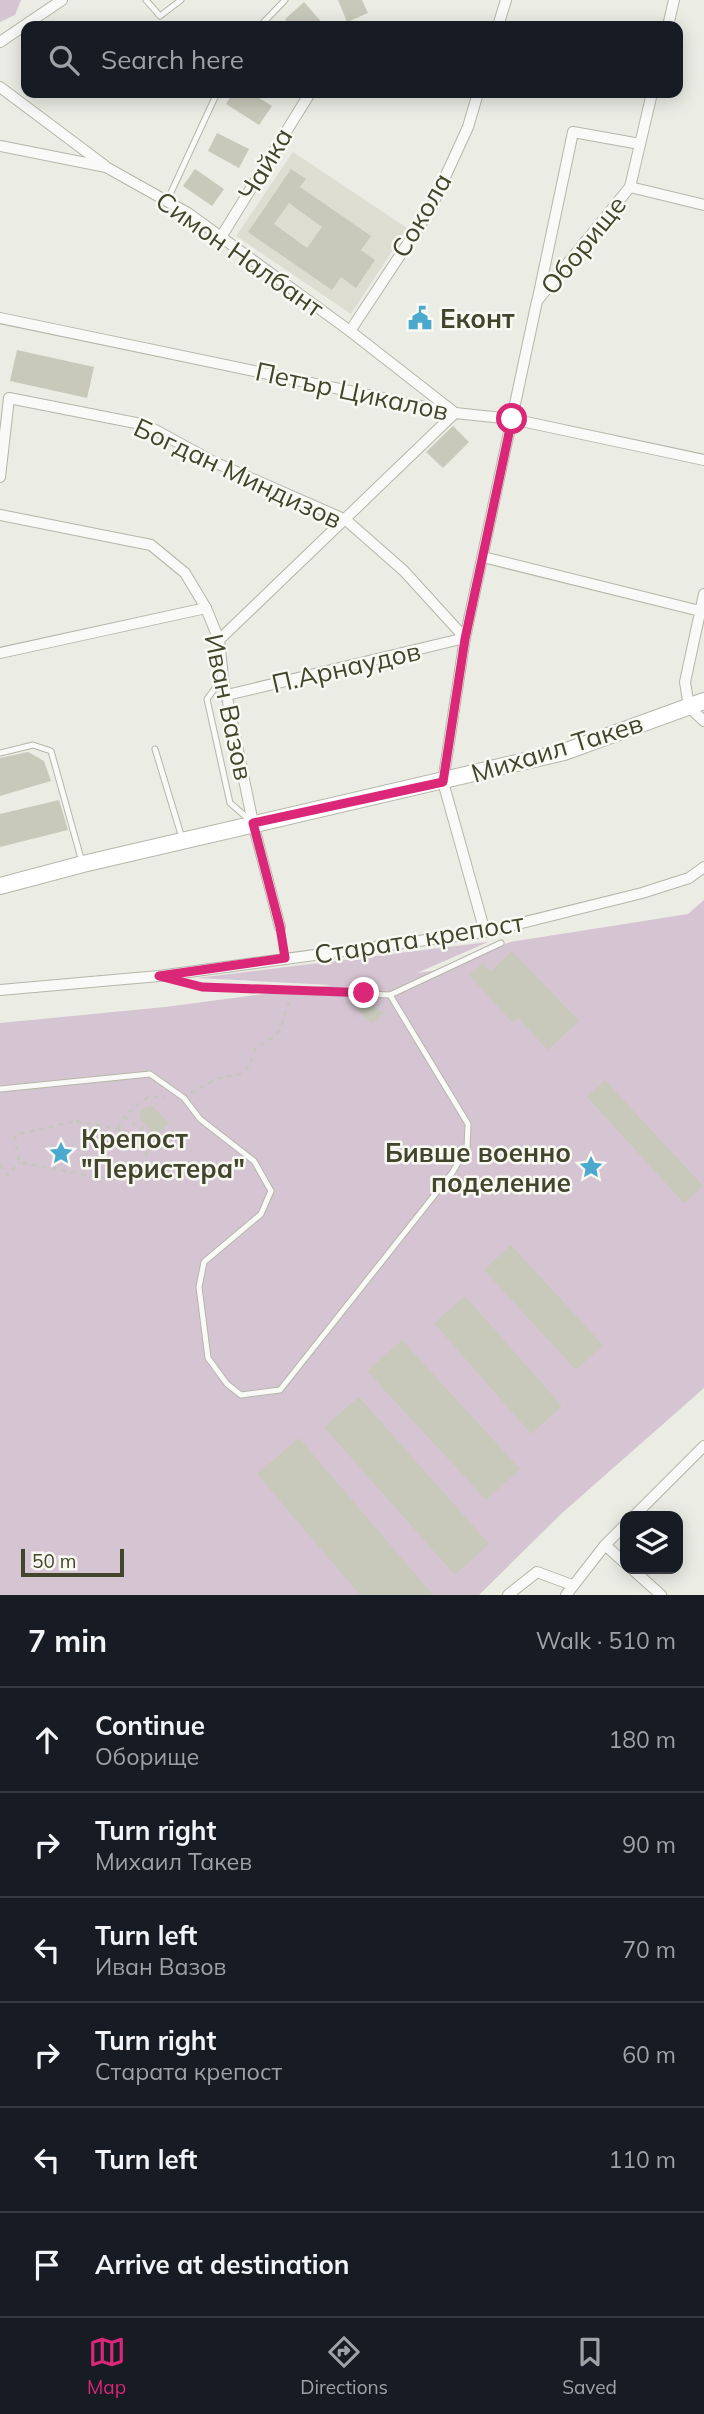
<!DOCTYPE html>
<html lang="en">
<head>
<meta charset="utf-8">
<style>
  body { margin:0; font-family:Mulish,sans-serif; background:#20242c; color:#f1f3f6 }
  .controls { position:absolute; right:21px; bottom:21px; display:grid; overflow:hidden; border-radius:14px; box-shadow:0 4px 18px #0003 }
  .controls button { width:63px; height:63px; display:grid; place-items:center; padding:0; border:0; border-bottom:2px solid #363941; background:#171b24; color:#f1f3f6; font:35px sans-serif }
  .scale { position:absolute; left:21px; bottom:18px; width:103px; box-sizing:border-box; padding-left:7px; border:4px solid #42442b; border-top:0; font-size:19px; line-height:24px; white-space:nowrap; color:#42442b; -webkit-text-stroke:5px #f9f9f4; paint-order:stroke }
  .stop { position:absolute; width:21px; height:21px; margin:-16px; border:5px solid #db2777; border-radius:50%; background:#fff }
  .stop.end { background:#db2777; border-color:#fff; box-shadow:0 2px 7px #0008 }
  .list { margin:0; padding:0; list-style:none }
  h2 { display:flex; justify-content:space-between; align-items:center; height:91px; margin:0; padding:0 28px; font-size:30px }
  h2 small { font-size:23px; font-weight:400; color:#9ea1a6 }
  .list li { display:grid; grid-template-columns:46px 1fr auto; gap:21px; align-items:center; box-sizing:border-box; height:105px; padding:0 28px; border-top:2px solid #363941 }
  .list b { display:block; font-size:26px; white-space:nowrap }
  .list p { margin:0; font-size:23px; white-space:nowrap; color:#9ea1a6 }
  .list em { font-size:23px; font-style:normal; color:#9ea1a6 }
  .icon { flex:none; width:38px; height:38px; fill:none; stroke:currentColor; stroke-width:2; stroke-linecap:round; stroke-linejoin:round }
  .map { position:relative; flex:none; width:704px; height:1595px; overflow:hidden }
  .search { position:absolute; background:#171b24; box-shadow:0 4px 18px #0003; left:21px; right:21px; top:21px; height:77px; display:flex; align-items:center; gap:18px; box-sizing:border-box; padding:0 24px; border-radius:14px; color:#9ea1a6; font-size:26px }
  .sheet { height:721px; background:#171b24 }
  nav { display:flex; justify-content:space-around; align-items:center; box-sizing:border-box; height:98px; border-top:2px solid #363941; background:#171b24; font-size:19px; color:#9ea1a6 }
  nav a { display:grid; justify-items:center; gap:4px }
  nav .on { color:#db2777 }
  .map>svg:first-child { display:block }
  .built { fill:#ddddd2 }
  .green { fill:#d5c5d2 }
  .building { fill:#c8c9bb; fill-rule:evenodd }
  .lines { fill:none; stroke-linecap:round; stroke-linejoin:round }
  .service-casing { stroke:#b5b6a9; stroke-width:7 }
  .minor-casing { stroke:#b5b6a9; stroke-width:12 }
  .secondary-casing { stroke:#b5b6a9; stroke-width:18 }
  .path { stroke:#c6c7be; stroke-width:2.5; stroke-dasharray:5 5; stroke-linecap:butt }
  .service { stroke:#f9faf7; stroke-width:5 }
  .minor { stroke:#f9faf7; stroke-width:10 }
  .secondary { stroke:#fff; stroke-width:16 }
  .route { stroke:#db2777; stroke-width:9 }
  .labels { text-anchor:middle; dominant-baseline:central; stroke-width:5; stroke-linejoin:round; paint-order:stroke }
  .street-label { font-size:26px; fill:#42442b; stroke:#f9f9f4 }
  .poi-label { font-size:26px; font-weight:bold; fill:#42442b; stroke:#f9f9f4; text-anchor:start }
</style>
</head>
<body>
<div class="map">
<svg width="704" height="1595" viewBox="0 0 704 1595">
  <rect width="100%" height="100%" fill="#ebece4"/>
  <polygon class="built" points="293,152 407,228 351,314 236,236"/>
  <g class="green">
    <polygon points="0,0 21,0 15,15 0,22"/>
    <polygon points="704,900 704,1388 561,1514 479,1595 0,1595 0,1023 165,1007 331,985 197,978 488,942 417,973 438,970 510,942 688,914"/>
  </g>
  <g class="building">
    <polygon points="338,0 362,0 368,13 347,22"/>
    <polygon points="304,2 325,26 291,26 285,19"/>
    <polygon points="233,93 251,93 272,106 259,125 226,104"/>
    <polygon points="217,133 249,149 239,168 208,151"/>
    <polygon points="195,169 224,189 212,206 183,186"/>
    <path d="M291,169L306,179L300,187L371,236L361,250L375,260L356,288L341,277L332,290L248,232ZM289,203L322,227L307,248L274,224Z"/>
    <polygon points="17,350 94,367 87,398 10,381"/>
    <polygon points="453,426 469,442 443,468 426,452"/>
    <polygon points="28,752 44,761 51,781 0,796 0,758"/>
    <polygon points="59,800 68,830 0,847 0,814"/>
    <polygon points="512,951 579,1021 548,1050 518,1018 512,1022 469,975 483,963 491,971"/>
    <polygon points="367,999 383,1013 372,1024 357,1010"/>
    <polygon points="605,1080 703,1186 684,1203 587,1097"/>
    <polygon points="153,1106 169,1123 155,1136 140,1119 141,1109"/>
    <polygon points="511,1245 603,1345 576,1370 484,1270"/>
    <polygon points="465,1296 562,1406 531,1434 434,1323"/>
    <polygon points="402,1340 520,1469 486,1500 367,1371"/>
    <polygon points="359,1397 489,1544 455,1575 324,1427"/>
    <polygon points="299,1438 433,1595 360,1595 257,1474"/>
  </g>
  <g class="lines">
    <g class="service-casing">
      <g id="service">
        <polyline points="146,0 160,16 181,0"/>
        <polyline points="260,26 285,0"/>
        <polyline points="167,201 217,93"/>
        <polyline points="221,680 207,699 230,803 251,821"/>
        <polyline points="155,749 182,838"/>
        <polyline points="0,753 33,745 51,751 82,862"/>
        <polyline points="169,978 202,987 390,995 501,943"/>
        <polyline points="0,1089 150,1074 184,1098 200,1119 254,1161 271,1191 261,1214 204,1262 199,1287 208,1358 227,1384 241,1395 280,1390 452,1173 467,1148 468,1124 390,995"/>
      </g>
    </g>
    <g class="minor-casing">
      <g id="minor">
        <polyline points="498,26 506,0"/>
        <polyline points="668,26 674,0"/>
        <polyline points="0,42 62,0"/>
        <polyline points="0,87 104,165"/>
        <polyline points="0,146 106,167 188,213 350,331 455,413 219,640"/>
        <polyline points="630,187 704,205"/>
        <polyline points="221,237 310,93"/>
        <polyline points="538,298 573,132 640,144"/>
        <polyline points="0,318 455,413 512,419 704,460"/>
        <polyline points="350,331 430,210 468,127 478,93"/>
        <polyline points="0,477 9,398 146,425 214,462 346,520 404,571 465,638 227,695"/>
        <polyline points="0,515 151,545 185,573 206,608 219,640 223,678 253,823 280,927"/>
        <polyline points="483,557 700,611"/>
        <polyline points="704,594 685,682 689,707 704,721"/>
        <polyline points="0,653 206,608"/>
        <polyline points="485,932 443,782 465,638 537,301 630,187 652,93"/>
        <polyline points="0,990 159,976 485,932 642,893 689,878 704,867"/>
        <polyline points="634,1516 704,1446"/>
        <polyline points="605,1545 625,1563"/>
        <polyline points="632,1569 661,1595"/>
        <polyline points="508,1595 537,1572 572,1585"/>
        <polyline points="566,1595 605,1545 625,1525"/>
      </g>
    </g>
    <g class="secondary-casing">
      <polyline id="secondary" points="0,886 83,864 564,752 704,701"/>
    </g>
    <g class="path">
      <path d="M191,1093L218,1078L241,1074L251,1064C253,1040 266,1047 278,1032C285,1023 283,1011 290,1001"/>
      <polyline points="124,1116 140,1129 146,1126"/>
      <polygon points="76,1121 118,1129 140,1141 149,1162 119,1181 19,1162 15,1135"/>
      <polyline points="118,1129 124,1116 148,1097 165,1097"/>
      <polyline points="0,1165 8,1176 19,1162"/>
    </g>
    <use href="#service" class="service"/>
    <use href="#minor" class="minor"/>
    <use href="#secondary" class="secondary"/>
  </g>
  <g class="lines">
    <polyline class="route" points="364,993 372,993 202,987 159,976 285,958 280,927 253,823 443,782 465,639 512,419"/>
  </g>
  <defs>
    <g id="civic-bare" transform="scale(1.89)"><path d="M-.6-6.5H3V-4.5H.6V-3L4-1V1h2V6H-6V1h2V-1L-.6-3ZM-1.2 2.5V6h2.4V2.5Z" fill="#4ca9ce" stroke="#f9f9f4" stroke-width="2.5" paint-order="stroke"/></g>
    <g id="sight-bare" transform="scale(1.89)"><path d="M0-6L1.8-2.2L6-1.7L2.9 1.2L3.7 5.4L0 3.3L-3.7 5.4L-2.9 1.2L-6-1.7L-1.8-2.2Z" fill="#4ca9ce" stroke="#f9f9f4" stroke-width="2.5" paint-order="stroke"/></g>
  </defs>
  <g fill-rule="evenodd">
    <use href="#civic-bare" x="420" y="318"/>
    <use href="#sight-bare" x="61" y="1153"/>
    <use href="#sight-bare" x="591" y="1167"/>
  </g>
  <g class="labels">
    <g class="street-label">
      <text transform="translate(265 164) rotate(-59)">Чайка</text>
      <text transform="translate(421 215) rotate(-60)">Сокола</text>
      <text transform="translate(583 245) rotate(-51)">Оборище</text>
      <text transform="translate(240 254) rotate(35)">Симон Налбант</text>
      <text transform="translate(352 391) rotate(12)">Петър Цикалов</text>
      <text transform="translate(238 473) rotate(25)">Богдан Миндизов</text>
      <text transform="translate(346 667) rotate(-13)">П.Арнаудов</text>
      <text transform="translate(229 707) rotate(78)">Иван Вазов</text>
      <text transform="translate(557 748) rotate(-17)">Михаил Такев</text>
      <text transform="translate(419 938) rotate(-9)">Старата крепост</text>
    </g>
    <g class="poi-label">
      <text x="440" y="318">Еконт</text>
      <text x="81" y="1138">Крепост<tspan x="81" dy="30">"Перистера"</tspan></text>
      <text x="571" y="1152" text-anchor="end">Бивше военно<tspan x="571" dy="30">поделение</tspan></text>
    </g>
  </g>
</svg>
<div class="controls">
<button><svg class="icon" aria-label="layers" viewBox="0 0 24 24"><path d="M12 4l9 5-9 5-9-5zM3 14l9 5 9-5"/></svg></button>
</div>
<div class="scale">50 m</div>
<div class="stop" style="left:512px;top:419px"></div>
<div class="stop end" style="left:364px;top:993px"></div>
<div class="search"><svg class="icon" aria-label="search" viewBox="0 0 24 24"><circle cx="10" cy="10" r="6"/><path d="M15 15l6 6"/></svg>Search here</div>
</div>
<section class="sheet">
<h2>7 min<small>Walk · 510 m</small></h2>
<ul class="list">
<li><svg class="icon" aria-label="ahead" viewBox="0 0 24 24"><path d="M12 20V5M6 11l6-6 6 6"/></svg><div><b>Continue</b><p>Оборище</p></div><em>180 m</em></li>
<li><svg class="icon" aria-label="right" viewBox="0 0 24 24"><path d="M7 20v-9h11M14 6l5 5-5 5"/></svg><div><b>Turn right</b><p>Михаил Такев</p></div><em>90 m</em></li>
<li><svg class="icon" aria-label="left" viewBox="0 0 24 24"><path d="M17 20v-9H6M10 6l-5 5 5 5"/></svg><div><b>Turn left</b><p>Иван Вазов</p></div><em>70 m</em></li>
<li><svg class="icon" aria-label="right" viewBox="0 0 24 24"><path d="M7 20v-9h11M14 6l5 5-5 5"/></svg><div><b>Turn right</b><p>Старата крепост</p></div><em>60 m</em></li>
<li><svg class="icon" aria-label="left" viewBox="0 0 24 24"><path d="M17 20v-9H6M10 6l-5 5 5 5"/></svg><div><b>Turn left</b></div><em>110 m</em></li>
<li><svg class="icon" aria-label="arrive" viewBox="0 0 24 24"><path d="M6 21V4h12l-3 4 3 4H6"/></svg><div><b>Arrive at destination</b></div></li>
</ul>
</section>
<nav>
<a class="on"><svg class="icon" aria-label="map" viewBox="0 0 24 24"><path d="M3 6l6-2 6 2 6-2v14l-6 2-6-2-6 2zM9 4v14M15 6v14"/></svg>Map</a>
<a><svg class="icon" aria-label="directions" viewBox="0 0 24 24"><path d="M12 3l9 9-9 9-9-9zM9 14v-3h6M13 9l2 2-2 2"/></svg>Directions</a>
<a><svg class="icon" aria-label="saved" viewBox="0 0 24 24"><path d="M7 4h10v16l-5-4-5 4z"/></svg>Saved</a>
</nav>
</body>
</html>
